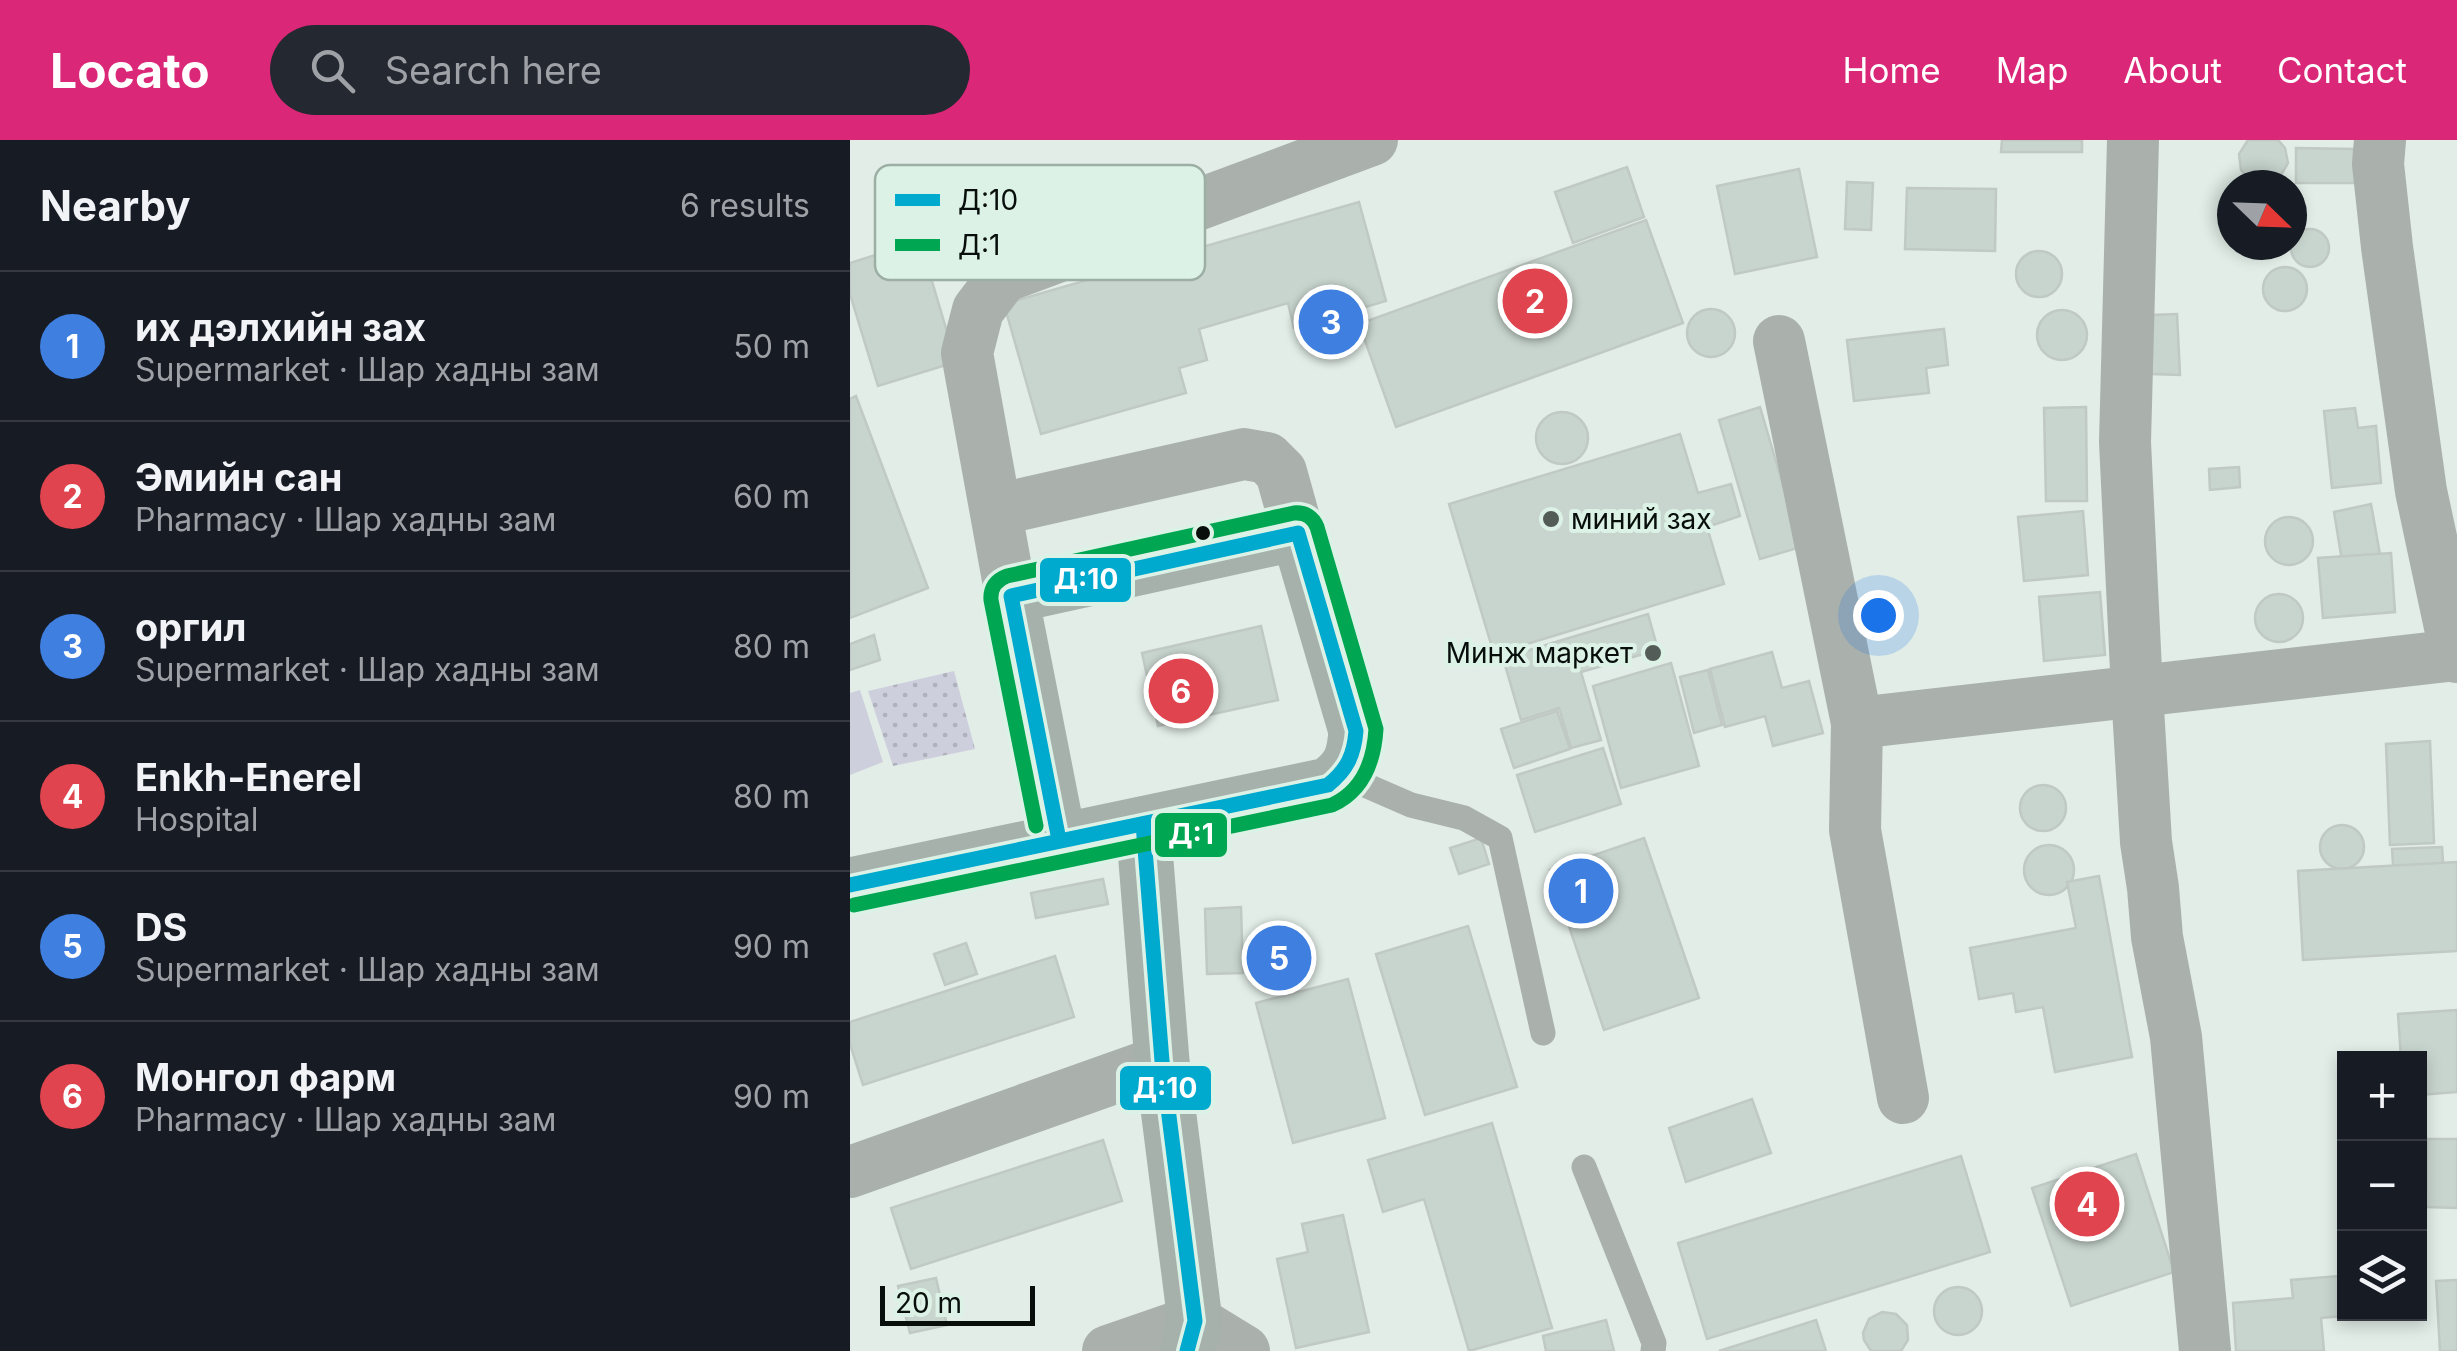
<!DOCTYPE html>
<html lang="en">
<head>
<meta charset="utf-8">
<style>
  body { margin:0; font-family:Inter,sans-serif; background:#242831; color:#f1f3f6 }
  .controls { position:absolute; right:30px; bottom:30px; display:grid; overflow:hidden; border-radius:0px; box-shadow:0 5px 15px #0003 }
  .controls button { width:90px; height:90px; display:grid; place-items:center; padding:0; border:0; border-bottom:2px solid #363941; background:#171b24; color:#f1f3f6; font:50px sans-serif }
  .compass { position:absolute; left:1367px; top:30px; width:90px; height:90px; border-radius:50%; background:#171b24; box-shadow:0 5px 15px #0003; rotate:113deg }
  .scale { position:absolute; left:30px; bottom:25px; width:155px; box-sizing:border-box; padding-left:10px; border:5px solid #070e0b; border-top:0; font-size:28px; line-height:35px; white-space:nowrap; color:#070e0b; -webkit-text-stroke:8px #ddf2e6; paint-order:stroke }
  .you { position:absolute; left:1028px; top:475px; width:35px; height:35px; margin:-25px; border:8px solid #fff; border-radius:50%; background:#1a73e8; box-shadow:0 0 0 15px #1a73e833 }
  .badge { display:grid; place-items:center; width:65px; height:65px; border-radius:50%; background:#db2777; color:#fff; font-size:32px; font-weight:700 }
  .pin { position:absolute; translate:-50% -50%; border:5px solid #fff; box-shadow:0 2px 10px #0006 }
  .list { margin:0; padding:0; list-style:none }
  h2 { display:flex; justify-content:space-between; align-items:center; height:130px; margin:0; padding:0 40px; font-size:42px }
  h2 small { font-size:32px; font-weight:400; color:#9ea1a6 }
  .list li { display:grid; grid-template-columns:65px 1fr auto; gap:30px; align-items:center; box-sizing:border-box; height:150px; padding:0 40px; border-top:2px solid #363941 }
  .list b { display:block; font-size:38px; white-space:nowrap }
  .list p { margin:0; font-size:32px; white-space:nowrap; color:#9ea1a6 }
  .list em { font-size:32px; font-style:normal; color:#9ea1a6 }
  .icon { flex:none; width:55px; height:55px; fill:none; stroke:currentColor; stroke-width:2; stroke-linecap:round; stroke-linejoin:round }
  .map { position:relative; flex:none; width:1607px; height:1211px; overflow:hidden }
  header { display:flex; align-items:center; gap:60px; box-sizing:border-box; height:140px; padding:0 50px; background:#db2777; color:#fff }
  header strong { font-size:48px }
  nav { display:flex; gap:55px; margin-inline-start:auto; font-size:35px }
  .search { width:700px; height:90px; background:#242831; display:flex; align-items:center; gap:25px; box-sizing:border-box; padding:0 35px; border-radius:55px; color:#9ea1a6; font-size:38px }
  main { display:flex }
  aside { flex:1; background:#171b24 }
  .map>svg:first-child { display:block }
  .grass { fill:url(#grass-dots) }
  .garden { fill:#cecfdd }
  .building { fill:#c8d5ce; stroke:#c0c9c4; stroke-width:2.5 }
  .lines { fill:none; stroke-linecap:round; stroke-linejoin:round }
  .lane { stroke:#aab1ac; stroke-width:25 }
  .street { stroke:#aab1ac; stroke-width:52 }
  .secondary { stroke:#a7b1ac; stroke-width:55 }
  .bus-1-casing { stroke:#ddf2e6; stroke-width:22 }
  .bus-2-casing { stroke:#ddf2e6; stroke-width:22 }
  .bus-1 { stroke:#00a9ce; stroke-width:15 }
  .bus-2 { stroke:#00a651; stroke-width:15 }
  .poi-dot { fill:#545c58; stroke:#ddf2e6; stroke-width:4 }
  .bus-dot { fill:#070e0b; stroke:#ddf2e6; stroke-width:4 }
  .labels { text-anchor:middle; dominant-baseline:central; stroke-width:8; stroke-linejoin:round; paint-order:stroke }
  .poi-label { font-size:28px; fill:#070e0b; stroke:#ddf2e6; text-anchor:start }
  .key { fill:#ddf2e6; stroke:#9daea4; stroke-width:2.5 }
  .key-label { font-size:28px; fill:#070e0b }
  .line-badge { stroke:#ddf2e6; stroke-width:4 }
  .badge-label { font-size:28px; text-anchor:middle; font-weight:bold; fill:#fff }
</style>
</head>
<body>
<header>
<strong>Locato</strong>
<div class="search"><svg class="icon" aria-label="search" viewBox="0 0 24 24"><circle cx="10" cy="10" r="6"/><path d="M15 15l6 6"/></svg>Search here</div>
<nav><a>Home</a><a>Map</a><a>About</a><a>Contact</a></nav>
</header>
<main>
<aside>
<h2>Nearby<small>6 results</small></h2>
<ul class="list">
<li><span class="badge" style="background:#3f7fe0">1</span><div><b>их дэлхийн зах</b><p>Supermarket · Шар хадны зам</p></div><em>50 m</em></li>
<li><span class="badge" style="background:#e0444e">2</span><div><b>Эмийн сан</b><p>Pharmacy · Шар хадны зам</p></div><em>60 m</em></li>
<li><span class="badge" style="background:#3f7fe0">3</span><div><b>оргил</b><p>Supermarket · Шар хадны зам</p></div><em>80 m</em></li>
<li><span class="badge" style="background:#e0444e">4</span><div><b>Enkh-Enerel</b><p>Hospital</p></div><em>80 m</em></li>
<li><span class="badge" style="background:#3f7fe0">5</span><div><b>DS</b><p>Supermarket · Шар хадны зам</p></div><em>90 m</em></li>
<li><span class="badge" style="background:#e0444e">6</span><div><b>Монгол фарм</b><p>Pharmacy · Шар хадны зам</p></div><em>90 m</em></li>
</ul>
</aside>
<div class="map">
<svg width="1607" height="1211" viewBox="0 0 1607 1211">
  <defs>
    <pattern id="grass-dots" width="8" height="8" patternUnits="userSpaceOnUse" patternTransform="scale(2.5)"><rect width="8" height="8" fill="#cecfdd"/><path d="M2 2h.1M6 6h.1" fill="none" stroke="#afb1bc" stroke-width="1.8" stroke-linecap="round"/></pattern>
  </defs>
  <rect width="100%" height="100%" fill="#e2ede7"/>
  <polygon class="grass" points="104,531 125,609 43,626 18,551"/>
  <polygon class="garden" points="10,550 33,622 0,635 0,553"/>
  <g class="building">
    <polygon points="1152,0 1232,0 1232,12 1151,12"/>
    <polygon points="1398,0 1428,0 1435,8 1438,23 1430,37 1424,42 1417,44 1401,41 1391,30 1389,14"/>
    <polygon points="1446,8 1504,9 1505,43 1446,43"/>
    <polygon points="777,27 794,77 723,103 705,52"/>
    <polygon points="949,29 967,117 885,134 867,46"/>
    <polygon points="997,42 1023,43 1021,90 995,89"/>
    <polygon points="1057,48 1146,49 1145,111 1055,109"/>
    <polygon points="509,62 536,161 444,188 438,163 349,189 357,220 329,228 336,253 191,294 154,164"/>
    <polygon points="796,80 833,183 546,287 509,184"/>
    <circle cx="1460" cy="108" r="19"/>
    <polygon points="70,101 106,222 28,246 0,154 0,123"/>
    <circle cx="1189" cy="134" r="23"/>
    <circle cx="1435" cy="149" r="22"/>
    <circle cx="861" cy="193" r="24"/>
    <circle cx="1212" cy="195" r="25"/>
    <polygon points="1327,174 1330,235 1301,234 1301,175"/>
    <polygon points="1094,189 1098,225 1076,228 1079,253 1004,261 997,200"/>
    <polygon points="6,256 78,448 0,478 0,259"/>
    <polygon points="910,267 951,407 910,419 869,280"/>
    <polygon points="1236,267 1237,361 1196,361 1194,268"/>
    <polygon points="1505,268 1508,288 1526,286 1531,343 1482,348 1474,271"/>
    <circle cx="712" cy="298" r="26"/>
    <polygon points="830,294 848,353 881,344 890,376 857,387 874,444 644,514 599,364"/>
    <polygon points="1389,327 1390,347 1360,350 1359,329"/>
    <polygon points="1521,364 1531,420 1493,427 1484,372"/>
    <polygon points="1233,371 1238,435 1174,441 1168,377"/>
    <circle cx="1439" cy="401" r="24"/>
    <polygon points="1541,413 1545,472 1473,478 1468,418"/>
    <polygon points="1250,452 1255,515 1194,521 1189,457"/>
    <circle cx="1429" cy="478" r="24"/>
    <polygon points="798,474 808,510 731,532 751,600 721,608 709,568 671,580 653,518"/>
    <polygon points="411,486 428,560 308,586 292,513"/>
    <polygon points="24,495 30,520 0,530 0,504"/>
    <polygon points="922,512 932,548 959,541 973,593 923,606 915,576 875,587 860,529"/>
    <polygon points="821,523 849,626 771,648 743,546"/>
    <polygon points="858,530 872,585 844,593 830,537"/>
    <polygon points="707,571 720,609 664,628 651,589"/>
    <polygon points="1580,601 1584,703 1540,705 1536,604"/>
    <polygon points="753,608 771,664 685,692 667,635"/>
    <circle cx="1193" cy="668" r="23"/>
    <circle cx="1492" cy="707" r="22"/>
    <polygon points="631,698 639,724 609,734 600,708"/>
    <polygon points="794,698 849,858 754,890 700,730"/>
    <circle cx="1199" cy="730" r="25"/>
    <polygon points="1592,707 1594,736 1544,739 1542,709"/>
    <polygon points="1607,722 1607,811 1453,820 1448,731"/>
    <polygon points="1249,736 1282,917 1205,932 1193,867 1166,872 1163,853 1129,859 1120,808 1226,788 1217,742"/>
    <polygon points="253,739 258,764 186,778 181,753"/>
    <polygon points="391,767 393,833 357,834 355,769"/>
    <polygon points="618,786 667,947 575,975 526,814"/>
    <polygon points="116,803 127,834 95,845 84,814"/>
    <polygon points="205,816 224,877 13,945 0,904 0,882"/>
    <polygon points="498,839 535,978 443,1003 406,863"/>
    <polygon points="1607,870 1607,952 1570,955 1570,918 1551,918 1548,874"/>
    <polygon points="902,959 921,1013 836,1042 819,988"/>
    <polygon points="642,983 702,1188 619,1211 574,1059 533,1072 518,1020"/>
    <polygon points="1577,999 1607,999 1607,1068 1576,1067"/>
    <polygon points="253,1000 272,1061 61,1129 41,1068"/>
    <polygon points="1286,1014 1324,1132 1221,1166 1182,1048"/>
    <polygon points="1111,1016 1140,1112 857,1199 828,1103"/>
    <polygon points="493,1075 519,1192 446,1208 427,1119 458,1112 452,1084"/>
    <polygon points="1489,1136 1492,1176 1471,1178 1474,1211 1386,1211 1383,1163 1443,1158 1441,1140"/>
    <polygon points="86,1138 97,1185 60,1193 48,1146"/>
    <polygon points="1607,1140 1607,1211 1590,1211 1586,1141"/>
    <circle cx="1108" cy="1171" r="24"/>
    <polygon points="1032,1172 1046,1174 1057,1185 1058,1200 1051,1211 1021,1211 1014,1200 1013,1193 1019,1179"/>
    <polygon points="756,1180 764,1211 696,1211 693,1196"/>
    <polygon points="966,1180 976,1211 869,1211"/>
  </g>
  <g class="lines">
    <g class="lane">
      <polyline points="492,635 561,665 614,678 650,698 693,893"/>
      <polyline points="734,1027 804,1203 803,1211"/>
    </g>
    <g class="street">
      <polyline points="1283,0 1275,302 1287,551 1296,702 1303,748 1307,797 1326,897 1355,1211"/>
      <polyline points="1530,0 1528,24 1537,107 1571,351 1606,515"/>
      <polyline points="929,201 1007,583"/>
      <polyline points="146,370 394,314 417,318 431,332 448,393"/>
      <polyline points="161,456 117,213 128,170 153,137 522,0"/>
      <polyline points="1053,958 1005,690 1007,583 1606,515 1607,517"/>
      <polyline points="0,1032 312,921"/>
      <polyline points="258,1211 345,1181 394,1211"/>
    </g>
    <g class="secondary">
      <polyline points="293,684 312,921 345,1181 337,1211"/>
      <path d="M0,745L478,645C500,629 504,618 506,591L448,393L161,456L209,700"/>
    </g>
    <g class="bus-1-casing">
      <g id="bus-1">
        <polyline points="293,684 312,921 345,1181 337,1211"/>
        <path d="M0,745L478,645C497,630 504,615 506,591L448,393L161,456L209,700"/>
      </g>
    </g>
    <g class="bus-2-casing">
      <path id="bus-2" d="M4,765L482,665C513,651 524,621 526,589L467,387C463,377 455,372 444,373L157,436C146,440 140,448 141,460L186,686"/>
    </g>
    <use href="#bus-1" class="bus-1"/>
    <use href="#bus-2" class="bus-2"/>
  </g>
  <g class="poi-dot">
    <circle cx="701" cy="379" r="10"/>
    <circle cx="803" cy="513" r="10"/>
  </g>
  <circle class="bus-dot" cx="353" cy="393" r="9"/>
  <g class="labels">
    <g class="poi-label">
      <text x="721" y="379">миний зах</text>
      <text x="783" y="513" text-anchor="end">Минж маркет</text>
    </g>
  </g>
  <rect x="25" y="25" width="330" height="115" rx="15" class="key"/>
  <rect x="45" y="54" width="45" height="12" fill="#00a9ce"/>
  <rect x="45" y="99" width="45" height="12" fill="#00a651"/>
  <g class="key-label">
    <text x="108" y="70">Д:10</text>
    <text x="108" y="115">Д:1</text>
  </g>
  <g class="line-badge">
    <rect x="188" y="416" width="95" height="48" rx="10" fill="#00a9ce"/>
    <rect x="303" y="671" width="76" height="48" rx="10" fill="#00a651"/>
    <rect x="268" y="924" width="95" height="48" rx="10" fill="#00a9ce"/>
  </g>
  <g class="badge-label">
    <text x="236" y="449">Д:10</text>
    <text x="341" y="704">Д:1</text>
    <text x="315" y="958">Д:10</text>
  </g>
</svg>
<div class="controls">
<button>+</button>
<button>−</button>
<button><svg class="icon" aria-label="layers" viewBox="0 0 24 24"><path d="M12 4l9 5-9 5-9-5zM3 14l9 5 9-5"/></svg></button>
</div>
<svg class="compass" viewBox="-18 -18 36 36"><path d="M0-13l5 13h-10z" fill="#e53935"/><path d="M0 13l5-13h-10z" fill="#9ea1a6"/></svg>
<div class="scale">20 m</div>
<div class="you"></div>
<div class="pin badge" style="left:731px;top:751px;background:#3f7fe0">1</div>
<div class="pin badge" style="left:685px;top:161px;background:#e0444e">2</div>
<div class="pin badge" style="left:481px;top:182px;background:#3f7fe0">3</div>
<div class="pin badge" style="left:1237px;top:1064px;background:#e0444e">4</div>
<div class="pin badge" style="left:429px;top:818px;background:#3f7fe0">5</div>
<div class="pin badge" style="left:331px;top:551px;background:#e0444e">6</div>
</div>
</main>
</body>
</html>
